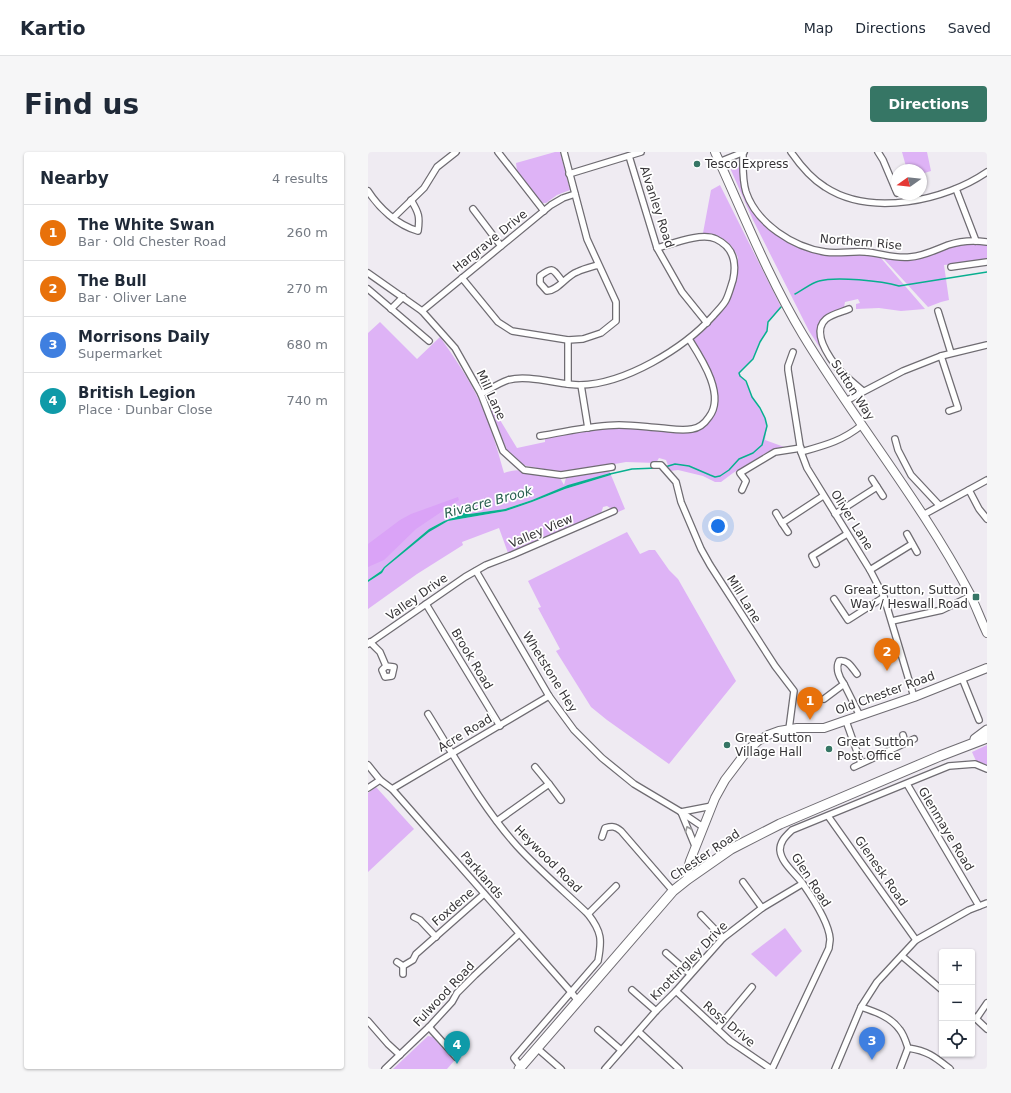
<!DOCTYPE html>
<html lang="en">
<head>
<meta charset="utf-8">
<style>
  body { margin:0; font-family:"DejaVu Sans",sans-serif; background:#f6f6f7; color:#1f2937 }
  .controls { position:absolute; right:12px; bottom:12px; display:grid; overflow:hidden; border-radius:4px; box-shadow:0 1px 3px #0004 }
  .controls button { width:36px; height:36px; display:grid; place-items:center; padding:0; border:0; border-bottom:1px solid #e0e1e3; background:#fff; color:#1f2937; font:20px sans-serif }
  .compass { position:absolute; left:523px; top:12px; width:36px; height:36px; border-radius:50%; background:#fff; box-shadow:0 1px 3px #0004; rotate:255deg }
  .you { position:absolute; left:350px; top:374px; width:14px; height:14px; margin:-10px; border:3px solid #fff; border-radius:50%; background:#1a73e8; box-shadow:0 0 0 6px #1a73e833 }
  .badge { display:grid; place-items:center; width:26px; height:26px; border-radius:50%; background:#367665; color:#fff; font-size:13px; font-weight:700 }
  .pin { position:absolute; translate:-50% -33px; filter:drop-shadow(0 1px 2px #0008) }
  .pin::after { content:''; position:absolute; top:21px; width:14px; height:12px; background:inherit; clip-path:polygon(0 0,100% 0,50% 100%) }
  .list { margin:0; padding:0; list-style:none }
  h2 { display:flex; justify-content:space-between; align-items:center; height:52px; margin:0; padding:0 16px; font-size:17px }
  h2 small { font-size:13px; font-weight:400; color:#747a83 }
  .list li { display:grid; grid-template-columns:26px 1fr auto; gap:12px; align-items:center; box-sizing:border-box; height:56px; padding:0 16px; border-top:1px solid #e0e1e3 }
  .list b { display:block; font-size:15px; white-space:nowrap }
  .list p { margin:0; font-size:13px; white-space:nowrap; color:#747a83 }
  .list em { font-size:13px; font-style:normal; color:#747a83 }
  .icon { flex:none; width:22px; height:22px; fill:none; stroke:currentColor; stroke-width:2; stroke-linecap:round; stroke-linejoin:round }
  .map { position:relative; flex:none; width:619px; height:917px; overflow:hidden; border-radius:4px }
  header { display:flex; align-items:center; gap:24px; box-sizing:border-box; height:56px; padding:0 20px; background:#fff; border-bottom:1px solid #e0e1e3 }
  header strong { font-size:19px }
  nav { display:flex; gap:22px; margin-inline-start:auto; font-size:14px }
  .intro { display:flex; align-items:center; justify-content:space-between; box-sizing:border-box; height:96px; padding:0 24px }
  h1 { margin:0; font-size:28px }
  .button { padding:10px 18px; border-radius:4px; background:#367665; color:#fff; font-size:14px; font-weight:700 }
  main { display:flex; gap:24px; padding:0 24px }
  aside { flex:1; background:#fff; border-radius:4px; box-shadow:0 1px 3px #0004 }
  .map>svg:first-child { display:block }
  .green { fill:#deb3f6 }
  .forest { fill:#daa3f7 }
  .water { fill:#08af8f }
  .lines { fill:none; stroke-linecap:round; stroke-linejoin:round }
  .stream { stroke:#08af8f; stroke-width:1.5 }
  .street-casing { stroke:#6f6c72; stroke-width:8 }
  .secondary-casing { stroke:#6f6c72; stroke-width:10 }
  .primary-casing { stroke:#6f6c72; stroke-width:11 }
  .street { stroke:#fff; stroke-width:5.5 }
  .secondary { stroke:#fff; stroke-width:8 }
  .primary { stroke:#fff; stroke-width:9 }
  .oneway { stroke:#9a9a9b }
  .poi-dot { fill:#367665; stroke:#fff; stroke-width:1.5 }
  .labels { text-anchor:middle; dominant-baseline:central; stroke-width:3.5; stroke-linejoin:round; paint-order:stroke }
  .poi-label { font-size:12px; fill:#363437; stroke:#fff; text-anchor:start }
  .street-label { font-size:12px; fill:#363437; stroke:#fff }
  .water-label { font-size:13px; font-style:italic; fill:#275e4f; stroke:#fff }
</style>
</head>
<body>
<header>
<strong>Kartio</strong>
<nav><a>Map</a><a>Directions</a><a>Saved</a></nav>
</header>
<div class="intro"><h1>Find us</h1><a class="button">Directions</a></div>
<main>
<aside>
<h2>Nearby<small>4 results</small></h2>
<ul class="list">
<li><span class="badge" style="background:#e8710a">1</span><div><b>The White Swan</b><p>Bar · Old Chester Road</p></div><em>260 m</em></li>
<li><span class="badge" style="background:#e8710a">2</span><div><b>The Bull</b><p>Bar · Oliver Lane</p></div><em>270 m</em></li>
<li><span class="badge" style="background:#3f7fe0">3</span><div><b>Morrisons Daily</b><p>Supermarket</p></div><em>680 m</em></li>
<li><span class="badge" style="background:#0f9aa8">4</span><div><b>British Legion</b><p>Place · Dunbar Close</p></div><em>740 m</em></li>
</ul>
</aside>
<div class="map">
<svg width="619" height="917" viewBox="0 0 619 917">
  <rect width="100%" height="100%" fill="#efebf2"/>
  <g class="green">
    <polygon points="187,0 192,0 202,38 189,43 178,51 174,51 149,19 148,11"/>
    <polygon points="534,0 559,0 563,19 553,22 553,18 539,18"/>
    <path d="M362,8L372,13V26L376,41L394,68L440,98L512,105L557,157L533,159L511,156L488,157V152L492,151L490,147L477,150L476,155C468,160 457,162 452,169C439,187 474,219 485,231L487,236L486,241L483,243L441,179L385,68L362,16Z"/>
    <path d="M352,33L413,155L400,170L399,179L392,190L385,207L371,221C372,225 376,226 378,231C380,235 382,241 384,245C395,264 401,264 397,288L419,296L405,297L365,321L353,330H347L335,324L310,318L302,319L298,308L291,306L288,311L258,310L196,321L154,313L143,305L137,294L123,258H126L149,296L177,290V286L180,285C203,282 226,276 249,275C277,274 344,296 348,252C349,238 344,221 337,208C334,201 326,196 324,188C328,178 341,172 349,165C362,152 365,136 368,118C369,114 370,110 370,106C369,102 366,98 364,95C357,86 346,81 335,81L343,38Z"/>
    <polygon points="599,92 619,92 619,109 576,113 581,148 573,150 560,155 515,106 536,108 587,94"/>
    <path d="M12,170L49,207L72,185C86,205 100,225 111,248C122,271 129,296 136,321C153,315 175,320 192,326L196,333L198,326L241,317L242,321L200,334L164,348L137,357L101,362H97V360L93,363L76,369L61,377L16,415L13,419L0,428V181Z"/>
    <polygon points="243,323 257,357 250,360 246,356 244,357 239,354 235,355 233,362 216,370 214,369 172,389 170,388 140,401 131,376 94,390 95,393 49,422 0,457 0,430 14,421 17,416 61,379 80,369 138,359 164,350 197,337"/>
    <polygon points="259,380 272,402 281,398 287,398 301,418 310,427 368,529 301,612 239,568 223,555 188,499 192,497 170,456 173,455 160,429"/>
    <polygon points="619,593 619,613 608,609 604,600"/>
    <polygon points="8,635 46,677 0,720 0,641"/>
    <polygon points="417,776 434,799 408,825 383,802"/>
    <polygon points="60,884 65,885 86,909 79,917 25,917"/>
  </g>
  <polygon class="forest" points="90,345 91,348 48,377 16,408 0,415 0,392 32,368 43,362"/>
  <polygon class="water" points="242,321 243,323 197,337 164,350 138,359 80,369 61,380 17,416 14,421 0,430 0,428 13,419 16,415 61,377 76,369 93,363 97,360 98,360 97,362 101,362 137,357 164,348 200,333"/>
  <g class="lines">
    <g class="stream">
      <path d="M427,142C435,138 443,131 451,129C468,124 514,129 531,134L619,120"/>
      <polyline points="297,315 307,312 321,314 342,323 347,325 352,324 361,318 371,307 385,301 394,293 399,274 397,266 392,256 384,245 378,229 372,224 371,221 385,207 392,190 399,179 400,170 413,155"/>
      <polyline points="242,322 264,317 289,316"/>
    </g>
    <g class="street-casing">
      <g id="street">
        <polyline points="130,0 176,59"/>
        <path d="M375,0C375,14 374,27 378,40C389,72 425,95 457,100C470,102 484,99 497,100C512,101 527,107 542,105C556,104 567,98 580,93C592,89 606,88 619,90"/>
        <path d="M423,0C432,13 444,27 457,35C503,65 577,49 619,20"/>
        <polyline points="510,0 515,8 529,41"/>
        <polyline points="261,4 289,96 314,140 339,171"/>
        <polyline points="351,10 376,0"/>
        <polyline points="201,22 273,0"/>
        <polyline points="588,37 608,89"/>
        <path d="M0,39C11,56 29,73 50,79C52,65 51,61 43,48"/>
        <polyline points="105,57 133,94"/>
        <polyline points="25,66 56,36 69,15 88,0"/>
        <polyline points="583,115 619,110"/>
        <polyline points="0,121 54,159 87,196 113,242 135,299 156,318 193,323 244,315"/>
        <polyline points="94,126 130,170 144,179 200,188 215,187 233,181 248,169 248,150 219,87 196,0"/>
        <path d="M195,130C185,118 186,113 172,124V131L179,139C191,138 198,124 209,120C215,117 223,115 230,113"/>
        <polyline points="0,137 61,189"/>
        <polyline points="23,157 35,145"/>
        <path d="M481,157C474,160 464,162 458,167C444,179 459,202 468,214C475,223 486,231 495,239"/>
        <polyline points="54,159 183,53 195,46 207,42"/>
        <polyline points="570,159 583,201"/>
        <polyline points="425,200 420,214 420,218 433,300 439,316 502,418 516,445 546,545"/>
        <polyline points="573,204 590,256 581,259"/>
        <polyline points="200,232 200,188"/>
        <polyline points="213,233 220,276"/>
        <path d="M113,242C122,237 131,231 140,228C160,222 191,233 212,233C257,232 315,197 345,164C349,159 355,154 358,148C361,142 363,134 365,128C369,110 365,95 348,87C333,80 304,92 289,96"/>
        <polyline points="478,249 491,242 535,219 573,204 619,193"/>
        <path d="M172,284C198,280 224,273 251,273C265,273 279,275 293,276C304,277 314,279 324,277C331,276 337,271 341,265C358,243 333,206 321,187"/>
        <polyline points="527,287 530,298 543,323 571,353"/>
        <path d="M433,300C458,293 474,289 494,273"/>
        <polyline points="286,313 293,313 308,330 313,350 333,397 342,413 407,514 426,539 421,577"/>
        <polyline points="504,327 515,344"/>
        <polyline points="374,338 378,329 372,321 407,300 433,296"/>
        <polyline points="601,338 611,357 619,367"/>
        <polyline points="408,361 414,371"/>
        <polyline points="467,362 509,335"/>
        <polyline points="555,363 619,328"/>
        <polyline points="420,380 414,371 455,344"/>
        <polyline points="539,382 549,400"/>
        <polyline points="448,412 444,404 479,382"/>
        <polyline points="502,418 544,392"/>
        <polyline points="108,419 181,544 206,578 234,606 266,632 313,660 335,675"/>
        <polyline points="466,447 480,468 516,445"/>
        <polyline points="58,452 132,574"/>
        <polyline points="524,469 574,458 603,444"/>
        <polyline points="2,490 12,500 18,514 26,515 24,524 17,525 14,518 18,514"/>
        <polyline points="0,492 97,425 118,413 144,403 246,359"/>
        <polyline points="594,526 611,568"/>
        <polyline points="476,532 492,564"/>
        <path d="M456,547L476,532C471,525 467,517 471,509C480,507 484,516 489,522"/>
        <path d="M60,562C88,607 114,655 149,694C171,718 197,740 220,762C234,780 234,788 230,809L146,906L153,915"/>
        <polyline points="478,569 493,611"/>
        <polyline points="535,583 537,590"/>
        <polyline points="0,613 12,628 24,637 203,840 210,849"/>
        <polyline points="486,615 546,587"/>
        <polyline points="181,632 193,648"/>
        <polyline points="539,632 611,754"/>
        <polyline points="0,636 12,628"/>
        <polyline points="24,637 181,544"/>
        <polyline points="313,660 327,694"/>
        <polyline points="313,660 344,654"/>
        <polyline points="460,664 548,788"/>
        <polyline points="129,669 181,632 167,615"/>
        <path d="M234,685L237,676C244,674 247,674 253,679L305,739"/>
        <polyline points="375,730 394,756"/>
        <polyline points="220,762 248,734"/>
        <polyline points="333,763 355,786"/>
        <polyline points="46,765 52,768 68,785"/>
        <polyline points="298,801 322,822"/>
        <polyline points="534,804 574,838"/>
        <polyline points="29,810 35,814"/>
        <polyline points="35,822 35,814 45,808 48,802 116,742"/>
        <polyline points="264,838 288,859"/>
        <polyline points="308,839 362,889 403,917"/>
        <path d="M493,855C508,860 523,865 532,878C536,883 538,890 540,896C560,899 567,905 582,917"/>
        <polyline points="604,863 619,877"/>
        <polyline points="608,867 619,851"/>
        <polyline points="0,869 20,892 32,903"/>
        <polyline points="61,875 88,905"/>
        <polyline points="349,877 384,835"/>
        <polyline points="230,878 253,898"/>
        <polyline points="271,880 311,917"/>
        <polyline points="170,897 193,917"/>
        <polyline points="17,917 61,875 84,850 89,841 107,823 151,782"/>
        <polyline points="237,917 288,859 308,839 355,786 394,756 434,732"/>
        <path d="M404,917L461,796C461,793 462,790 462,787C461,771 444,745 435,732C428,722 413,711 412,698C412,689 418,684 424,678L581,614L607,612L619,617"/>
        <polyline points="467,917 493,855 509,830 548,788 601,758 619,751"/>
        <polyline points="532,917 540,896"/>
      </g>
    </g>
    <g class="secondary-casing">
      <g id="secondary">
        <path d="M347,0C375,61 400,125 435,183C488,271 554,351 602,442C608,455 613,468 619,481"/>
        <polyline points="320,727 320,717 322,709 347,646 357,628 379,599 390,589 400,583 411,579 429,576 456,576 546,545 619,516"/>
      </g>
    </g>
    <g class="primary-casing">
      <g id="primary">
        <polyline points="607,587 619,578"/>
        <polyline points="151,917 305,739 320,727 363,697 412,672 572,604 619,586"/>
      </g>
    </g>
    <use href="#street" class="street"/>
    <use href="#secondary" class="secondary"/>
    <use href="#primary" class="primary"/>
  </g>
  <defs><path id="oneway-chevron" d="M-2-3.5L2.5 0L-2 3.5" fill="none" stroke-width="1.6" stroke-linecap="round" stroke-linejoin="round"/></defs>
  <use class="oneway" href="#oneway-chevron" transform="translate(320 677) rotate(-113)"/>
  <g class="poi-dot">
    <circle cx="329" cy="12" r="4"/>
    <rect x="604" y="441" width="8" height="8" rx="2"/>
    <circle cx="359" cy="593" r="4"/>
    <circle cx="461" cy="597" r="4"/>
  </g>
  <g class="labels">
    <g class="poi-label">
      <text x="337" y="12">Tesco Express</text>
      <text x="600" y="438" text-anchor="end">Great Sutton, Sutton<tspan x="600" dy="14">Way / Heswall Road</tspan></text>
      <text x="367" y="586">Great Sutton<tspan x="367" dy="14">Village Hall</tspan></text>
      <text x="469" y="590">Great Sutton<tspan x="469" dy="14">Post Office</tspan></text>
    </g>
    <g class="street-label">
      <text transform="translate(289 55) rotate(72)">Alvanley Road</text>
      <text transform="translate(122 89) rotate(-39)">Hargrave Drive</text>
      <text transform="translate(493 90) rotate(5)">Northern Rise</text>
      <text transform="translate(485 238) rotate(57)">Sutton Way</text>
      <text transform="translate(123 243) rotate(65)">Mill Lane</text>
      <text transform="translate(484 368) rotate(58)">Oliver Lane</text>
      <text transform="translate(173 379) rotate(-23)">Valley View</text>
      <text transform="translate(49 445) rotate(-35)">Valley Drive</text>
      <text transform="translate(376 447) rotate(58)">Mill Lane</text>
      <text transform="translate(104 507) rotate(59)">Brook Road</text>
      <text transform="translate(182 520) rotate(58)">Whetstone Hey</text>
      <text transform="translate(517 541) rotate(-20)">Old Chester Road</text>
      <text transform="translate(97 581) rotate(-31)">Acre Road</text>
      <text transform="translate(578 677) rotate(59)">Glenmaye Road</text>
      <text transform="translate(337 703) rotate(-34)">Chester Road</text>
      <text transform="translate(180 707) rotate(45)">Heywood Road</text>
      <text transform="translate(513 719) rotate(55)">Glenesk Road</text>
      <text transform="translate(114 723) rotate(49)">Parklands</text>
      <text transform="translate(443 728) rotate(57)">Glen Road</text>
      <text transform="translate(85 755) rotate(-41)">Foxdene</text>
      <text transform="translate(321 809) rotate(-46)">Knottingley Drive</text>
      <text transform="translate(76 842) rotate(-47)">Fulwood Road</text>
      <text transform="translate(361 872) rotate(40)">Ross Drive</text>
    </g>
    <g class="water-label">
      <text transform="translate(120 350) rotate(-15)">Rivacre Brook</text>
    </g>
  </g>
</svg>
<div class="controls">
<button>+</button>
<button>−</button>
<button><svg class="icon" aria-label="locate" viewBox="0 0 24 24"><circle cx="12" cy="12" r="6"/><path d="M12 2v4M12 18v4M2 12h4M18 12h4"/></svg></button>
</div>
<svg class="compass" viewBox="-18 -18 36 36"><path d="M0-13l5 13h-10z" fill="#e53935"/><path d="M0 13l5-13h-10z" fill="#747a83"/></svg>
<div class="you"></div>
<div class="pin badge" style="left:442px;top:568px;background:#e8710a">1</div>
<div class="pin badge" style="left:519px;top:519px;background:#e8710a">2</div>
<div class="pin badge" style="left:504px;top:908px;background:#3f7fe0">3</div>
<div class="pin badge" style="left:89px;top:912px;background:#0f9aa8">4</div>
</div>
</main>
</body>
</html>
